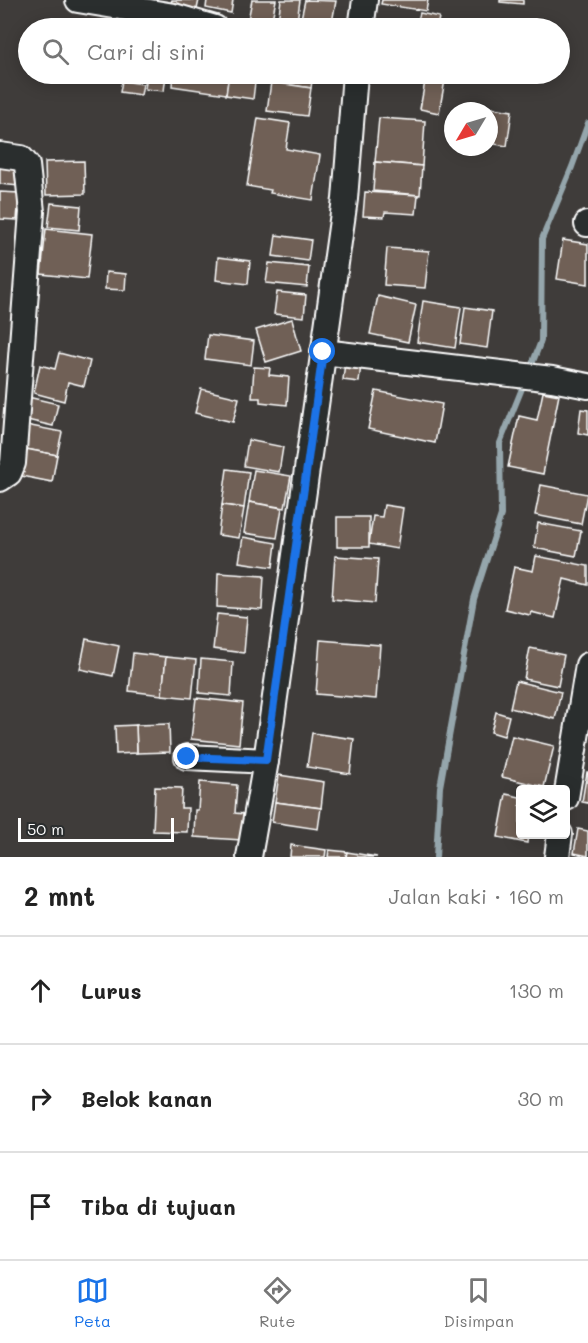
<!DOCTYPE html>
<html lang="id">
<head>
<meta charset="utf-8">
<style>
  body { margin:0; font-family:Mali,sans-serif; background:#f6f6f6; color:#222 }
  .controls { position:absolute; right:18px; bottom:18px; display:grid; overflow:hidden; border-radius:6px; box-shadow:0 3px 15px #0003 }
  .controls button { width:54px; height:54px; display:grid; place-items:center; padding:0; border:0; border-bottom:2px solid #e0e0e0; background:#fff; color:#222; font:30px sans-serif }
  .compass { position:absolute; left:444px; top:102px; width:54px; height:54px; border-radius:50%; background:#fff; box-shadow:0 3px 15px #0003; rotate:232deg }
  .scale { position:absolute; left:18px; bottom:15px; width:156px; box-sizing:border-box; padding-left:6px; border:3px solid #fff; border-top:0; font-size:16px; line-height:21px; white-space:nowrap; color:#fff; -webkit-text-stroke:4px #2a2d2e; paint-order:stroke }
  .stop { position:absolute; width:18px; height:18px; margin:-14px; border:4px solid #1a73e8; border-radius:50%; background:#fff }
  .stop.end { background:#1a73e8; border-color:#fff; box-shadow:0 2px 6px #0008 }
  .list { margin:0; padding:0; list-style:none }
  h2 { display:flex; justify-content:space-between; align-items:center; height:78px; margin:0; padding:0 24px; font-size:26px }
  h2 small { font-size:20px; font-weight:400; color:#767676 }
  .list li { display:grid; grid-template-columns:39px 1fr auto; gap:18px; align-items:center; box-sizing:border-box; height:108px; padding:0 24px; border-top:2px solid #e0e0e0 }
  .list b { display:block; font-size:22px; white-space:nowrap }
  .list em { font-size:20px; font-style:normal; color:#767676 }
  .icon { flex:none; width:33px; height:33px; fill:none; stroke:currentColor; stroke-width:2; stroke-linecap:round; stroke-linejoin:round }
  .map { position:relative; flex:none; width:588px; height:857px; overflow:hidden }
  .search { position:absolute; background:#fff; box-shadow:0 3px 15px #0003; left:18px; right:18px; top:18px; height:66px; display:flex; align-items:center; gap:15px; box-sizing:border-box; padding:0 21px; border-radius:33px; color:#767676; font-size:22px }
  .sheet { height:402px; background:#fff }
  nav { display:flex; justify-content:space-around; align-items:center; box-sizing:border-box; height:84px; border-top:2px solid #e0e0e0; background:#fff; font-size:16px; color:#767676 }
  nav a { display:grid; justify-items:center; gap:3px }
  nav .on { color:#1a73e8 }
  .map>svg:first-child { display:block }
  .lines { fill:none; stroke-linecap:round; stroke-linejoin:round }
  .stream { stroke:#95a6ac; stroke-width:6 }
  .building { fill:#6f6056; stroke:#fff; stroke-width:1.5 }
  .minor-casing { stroke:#fff; stroke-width:28 }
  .minor { stroke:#2a2d2e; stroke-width:24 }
  .route { stroke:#1a73e8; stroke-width:8 }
</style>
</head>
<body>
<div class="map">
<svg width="588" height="857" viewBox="0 0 588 857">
  <rect width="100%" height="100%" fill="#3f3c3a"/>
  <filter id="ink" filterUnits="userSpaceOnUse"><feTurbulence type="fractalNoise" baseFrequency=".0167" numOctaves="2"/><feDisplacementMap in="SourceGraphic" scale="12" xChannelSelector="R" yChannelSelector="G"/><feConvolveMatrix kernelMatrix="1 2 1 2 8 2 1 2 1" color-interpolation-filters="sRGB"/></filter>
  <g filter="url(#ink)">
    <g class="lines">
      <g class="stream">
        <polyline points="529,372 541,341 542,239 572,167 588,123"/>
        <polyline points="436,857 440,787 474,599 501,515 500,443 525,381"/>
      </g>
    </g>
    <g class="building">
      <polygon points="172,0 199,0 197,9 171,3"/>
      <polygon points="207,0 233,0 231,13 206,8"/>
      <polygon points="252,0 276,0 271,24 248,20"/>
      <polygon points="281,0 300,0 296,28 277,28"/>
      <polygon points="305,0 336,1 331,28 299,28"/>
      <polygon points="382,0 428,0 426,11 381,4"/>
      <polygon points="500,0 523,0 523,4 500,2"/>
      <polygon points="420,13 439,17 437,28 416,28"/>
      <polygon points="104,21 135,25 135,28 103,28"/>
      <polygon points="147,74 166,75 164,91 145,89"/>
      <polygon points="173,74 229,74 226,94 172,86"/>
      <polygon points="229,74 256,74 253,99 226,95"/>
      <polygon points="267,74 313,74 311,88 266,81"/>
      <polygon points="426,76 445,80 439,113 420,109"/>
      <polygon points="122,81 143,84 141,95 120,92"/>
      <polygon points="271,82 311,88 307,116 267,111"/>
      <polygon points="473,105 512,111 507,146 489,143 489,111 473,111"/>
      <polygon points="258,118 290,123 286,149 320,155 313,200 270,193 271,190 247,186"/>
      <polygon points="379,118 425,121 422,166 375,162"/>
      <polygon points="84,161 85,194 46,195 45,162"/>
      <polygon points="375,162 422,166 420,195 373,191"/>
      <polygon points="0,165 21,166 19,186 0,184"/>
      <polygon points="0,192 19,193 17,220 0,219"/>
      <polygon points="365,192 418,195 416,214 385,212 384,217 363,216"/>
      <polygon points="51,203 81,206 79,230 48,227"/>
      <polygon points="46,229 92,234 87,279 41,274"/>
      <polygon points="276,235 311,240 308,261 273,256"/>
      <polygon points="563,240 588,244 588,284 557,279"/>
      <polygon points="387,248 429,251 425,288 384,285"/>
      <polygon points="218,257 250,261 248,284 216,280"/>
      <polygon points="269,263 309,267 307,287 266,283"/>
      <polygon points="106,272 126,274 125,290 105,289"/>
      <polygon points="277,292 306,295 304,317 274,314"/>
      <polygon points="378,296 416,305 408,342 370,334"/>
      <polygon points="423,301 461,307 455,348 417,342"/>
      <polygon points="465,307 492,311 487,348 460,344"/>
      <polygon points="292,319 301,351 266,362 256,330"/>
      <polygon points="208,335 254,341 251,365 205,359"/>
      <polygon points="59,353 90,361 84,386 68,382 64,401 34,393 40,365 55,369"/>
      <polygon points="345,362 361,364 359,382 343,380"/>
      <polygon points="254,367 270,368 269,375 289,377 287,405 260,402 260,398 252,398"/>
      <polygon points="201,389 239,398 233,422 195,413"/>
      <polygon points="376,391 442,404 435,443 368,429"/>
      <polygon points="543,392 559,395 543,474 508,467 519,416 537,420"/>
      <polygon points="28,397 58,404 53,426 23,419"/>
      <polygon points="581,409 588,410 588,435 578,433"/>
      <polygon points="26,425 62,432 57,455 21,448"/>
      <polygon points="248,440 283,447 279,472 244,466"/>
      <polygon points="21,448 57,455 52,482 16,475"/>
      <polygon points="227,469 249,472 244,508 222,505"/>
      <polygon points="254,470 291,476 285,508 249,502"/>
      <polygon points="541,485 587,494 581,524 535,515"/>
      <polygon points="249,502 282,508 277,538 244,533"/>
      <polygon points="222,505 244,508 239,538 218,535"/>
      <polygon points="384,505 403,508 397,549 369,544 373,516 382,517"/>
      <rect x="337" y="517" width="32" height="30"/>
      <polygon points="538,523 581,531 576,556 534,548"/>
      <polygon points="243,537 276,543 273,567 239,562"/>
      <polygon points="335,556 378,559 375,603 332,599"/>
      <polygon points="536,556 588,566 588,585 564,579 555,618 531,612 530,615 505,609 514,567 533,571"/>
      <polygon points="218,573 264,576 262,610 217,607"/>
      <polygon points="217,614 247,617 244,653 213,649"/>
      <polygon points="86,639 119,646 113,676 80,669"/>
      <polygon points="320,640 380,645 376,699 316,694"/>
      <polygon points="530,648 564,655 558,686 524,679"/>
      <polygon points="133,653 166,657 162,695 129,691"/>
      <polygon points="166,657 196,660 192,698 162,695"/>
      <polygon points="201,659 233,662 231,696 199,693"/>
      <polygon points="516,681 561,692 555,719 510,708"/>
      <polygon points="196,698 243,703 239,744 191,739"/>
      <polygon points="496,712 509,716 504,736 491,732"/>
      <polygon points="169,724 170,752 137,753 136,725"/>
      <polygon points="136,725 137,753 116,754 115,726"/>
      <polygon points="312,733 354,739 350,774 307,767"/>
      <polygon points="512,736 554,746 544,787 502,777"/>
      <polygon points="587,772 588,772 588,803 582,802"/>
      <polygon points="279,775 324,782 321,808 275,802"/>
      <polygon points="200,782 237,785 235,813 244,814 242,840 194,837 195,810 198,810"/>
      <polygon points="155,787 182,788 181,808 188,808 187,832 153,831"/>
      <polygon points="506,794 520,797 520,834 528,834 527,843 498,837"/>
      <polygon points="275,802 321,808 318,829 272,822"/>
      <polygon points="578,829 588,831 588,856 574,853"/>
      <polygon points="291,845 326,850 325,857 290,857"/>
      <polygon points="329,850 347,852 346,857 328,857"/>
      <polygon points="347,852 377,857 346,857"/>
    </g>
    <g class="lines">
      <g class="minor-casing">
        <g id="minor">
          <polyline points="78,0 174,16 215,28"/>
          <polyline points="361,28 365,0"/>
          <polyline points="0,155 21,158 27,165 32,212 13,463 9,473 0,479"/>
          <polyline points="587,224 588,224"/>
          <polyline points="323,352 552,379 588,386"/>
          <polyline points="187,757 266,761"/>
          <polyline points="566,798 588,665"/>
          <polyline points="249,857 266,761 345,199 355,74"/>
          <polyline points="557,857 560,834"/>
        </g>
      </g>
      <use href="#minor" class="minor"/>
    </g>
  </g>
  <g class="lines" filter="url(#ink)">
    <polyline class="route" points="187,757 266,760 323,352"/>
  </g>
</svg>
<div class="controls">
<button><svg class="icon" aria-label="layers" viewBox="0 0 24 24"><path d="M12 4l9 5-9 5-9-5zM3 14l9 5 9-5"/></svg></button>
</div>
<svg class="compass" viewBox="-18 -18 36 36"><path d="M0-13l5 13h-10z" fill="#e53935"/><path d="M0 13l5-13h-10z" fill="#767676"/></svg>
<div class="scale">50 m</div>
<div class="stop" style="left:323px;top:352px"></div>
<div class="stop end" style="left:187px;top:757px"></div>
<div class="search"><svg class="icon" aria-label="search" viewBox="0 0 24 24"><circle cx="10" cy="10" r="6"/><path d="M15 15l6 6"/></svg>Cari di sini</div>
</div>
<section class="sheet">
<h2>2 mnt<small>Jalan kaki · 160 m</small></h2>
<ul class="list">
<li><svg class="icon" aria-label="ahead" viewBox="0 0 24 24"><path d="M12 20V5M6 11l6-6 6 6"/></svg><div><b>Lurus</b></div><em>130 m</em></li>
<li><svg class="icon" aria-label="right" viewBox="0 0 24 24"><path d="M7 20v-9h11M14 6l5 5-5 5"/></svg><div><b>Belok kanan</b></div><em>30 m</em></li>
<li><svg class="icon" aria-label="arrive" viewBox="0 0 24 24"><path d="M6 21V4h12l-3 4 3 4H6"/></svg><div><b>Tiba di tujuan</b></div></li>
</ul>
</section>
<nav>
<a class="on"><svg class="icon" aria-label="map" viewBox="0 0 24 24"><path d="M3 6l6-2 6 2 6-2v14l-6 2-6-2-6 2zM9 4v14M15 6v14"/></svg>Peta</a>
<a><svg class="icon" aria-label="directions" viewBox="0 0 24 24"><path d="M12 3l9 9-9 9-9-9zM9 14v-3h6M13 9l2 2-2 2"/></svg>Rute</a>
<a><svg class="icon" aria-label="saved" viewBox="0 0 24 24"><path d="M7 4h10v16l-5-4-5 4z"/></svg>Disimpan</a>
</nav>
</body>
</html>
